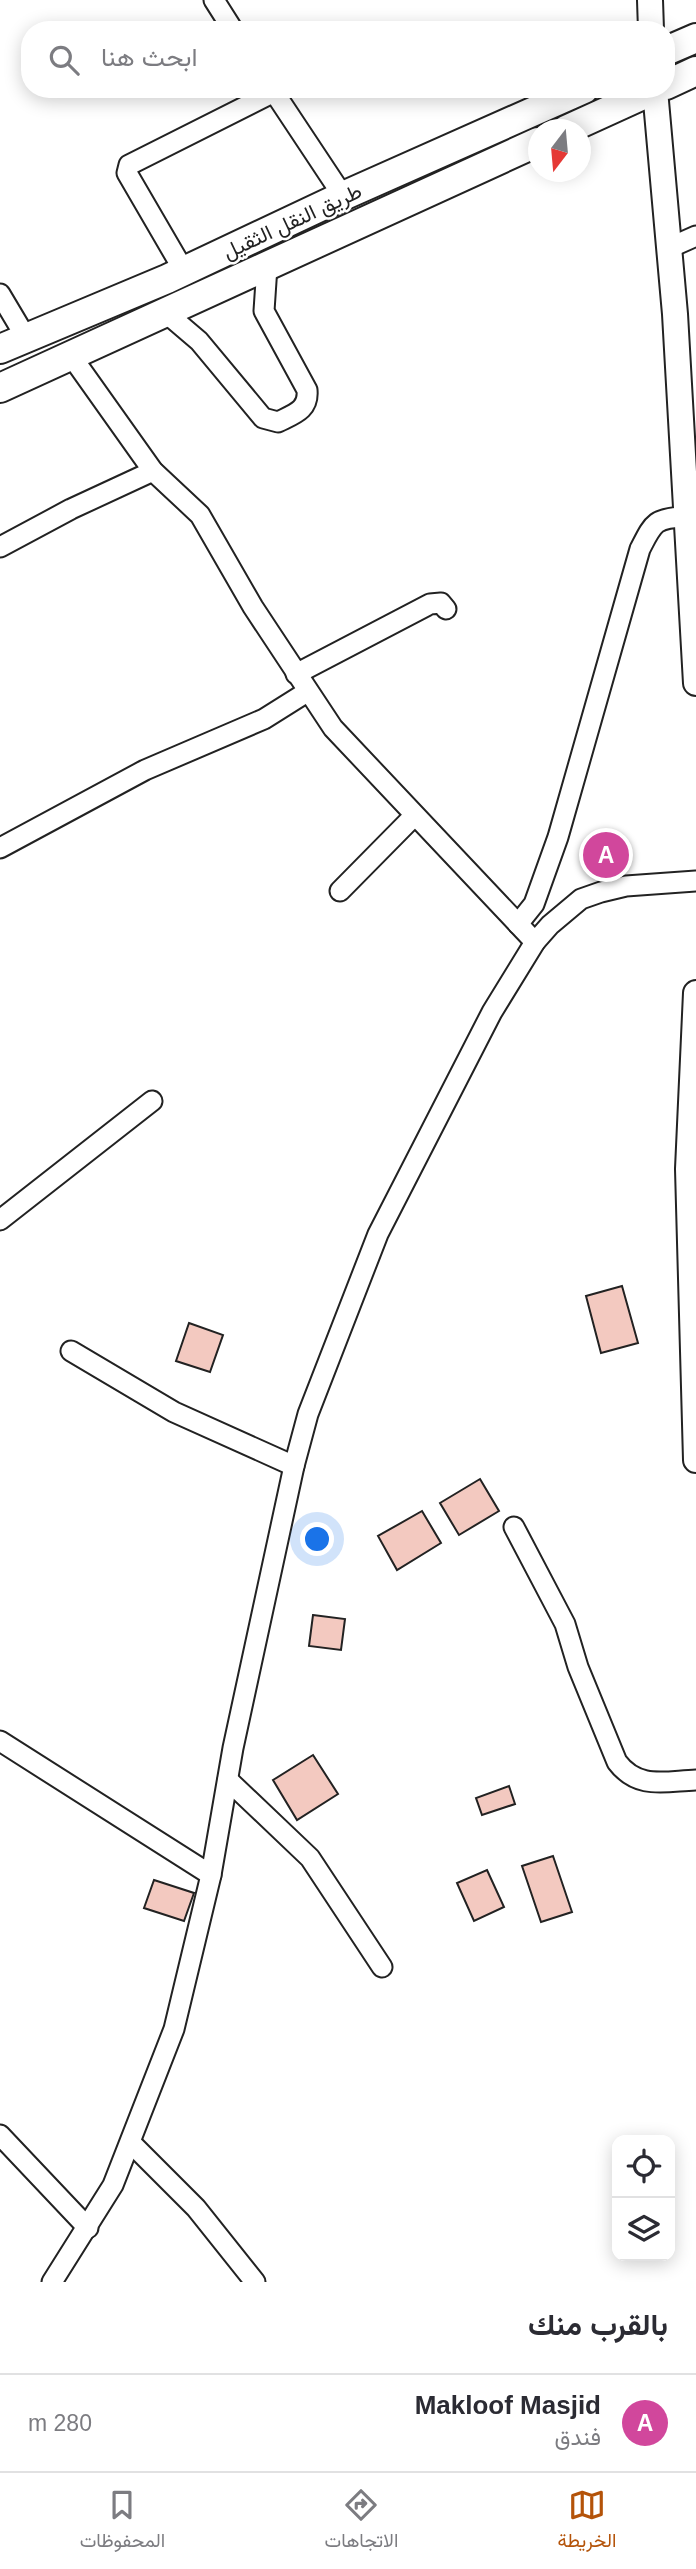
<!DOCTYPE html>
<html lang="ar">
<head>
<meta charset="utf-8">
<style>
  body { margin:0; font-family:Arial,Vazirmatn,sans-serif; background:#f2f2f3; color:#2b2b33; direction:rtl }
  .controls { position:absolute; right:21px; bottom:21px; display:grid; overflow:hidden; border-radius:14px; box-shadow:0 4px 18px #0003 }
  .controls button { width:63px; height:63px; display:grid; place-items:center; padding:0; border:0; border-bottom:2px solid #e1e1e2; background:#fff; color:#2b2b33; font:35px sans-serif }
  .compass { position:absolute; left:528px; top:119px; width:63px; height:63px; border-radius:50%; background:#fff; box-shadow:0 4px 18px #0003; rotate:196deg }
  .you { position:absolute; left:318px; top:1540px; width:24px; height:24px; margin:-18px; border:5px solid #fff; border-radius:50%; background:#1a73e8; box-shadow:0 0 0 10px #1a73e833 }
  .badge { display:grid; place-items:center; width:46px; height:46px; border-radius:50%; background:#b45309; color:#fff; font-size:23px; font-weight:700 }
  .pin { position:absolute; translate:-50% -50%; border:4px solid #fff; box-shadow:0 2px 7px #0006 }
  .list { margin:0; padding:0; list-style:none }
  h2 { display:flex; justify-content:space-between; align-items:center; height:91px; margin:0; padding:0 28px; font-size:30px }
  h2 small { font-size:23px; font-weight:400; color:#7c7c81 }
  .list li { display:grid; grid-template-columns:46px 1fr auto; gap:21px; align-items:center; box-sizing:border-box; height:98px; padding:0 28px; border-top:2px solid #e1e1e2 }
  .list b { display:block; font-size:26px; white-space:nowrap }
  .list p { margin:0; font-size:23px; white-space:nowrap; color:#7c7c81 }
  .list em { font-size:23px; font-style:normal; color:#7c7c81 }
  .icon { flex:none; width:38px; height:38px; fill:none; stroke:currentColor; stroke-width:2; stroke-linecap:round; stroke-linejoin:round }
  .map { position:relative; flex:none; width:696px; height:2282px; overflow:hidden; direction:ltr }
  .search { position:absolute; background:#fff; box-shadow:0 4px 18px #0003; left:21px; right:21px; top:21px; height:77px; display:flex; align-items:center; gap:18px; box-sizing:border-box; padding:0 24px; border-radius:28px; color:#7c7c81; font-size:26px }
  .sheet { height:189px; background:#fff }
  nav { display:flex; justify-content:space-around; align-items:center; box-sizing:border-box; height:98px; border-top:2px solid #e1e1e2; background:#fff; font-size:19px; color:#7c7c81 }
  nav a { display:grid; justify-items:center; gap:4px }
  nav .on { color:#b45309 }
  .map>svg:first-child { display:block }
  .building { fill:#f3c9c0; stroke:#222; stroke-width:2 }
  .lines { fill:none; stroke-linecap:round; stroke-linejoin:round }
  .minor-casing { stroke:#222; stroke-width:23 }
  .major-casing { stroke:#222; stroke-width:28 }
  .highway-casing { stroke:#222; stroke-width:32 }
  .minor { stroke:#fff; stroke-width:19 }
  .major { stroke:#fff; stroke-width:24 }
  .highway { stroke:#fff; stroke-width:28 }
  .labels { text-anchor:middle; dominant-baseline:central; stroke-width:5; stroke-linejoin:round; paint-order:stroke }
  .street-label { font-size:21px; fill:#222; stroke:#fff }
</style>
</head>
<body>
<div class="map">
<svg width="696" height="2282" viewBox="0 0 696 2282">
  <rect width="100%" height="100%" fill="#fff"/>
  <g class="building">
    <polygon points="622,1286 638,1343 601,1353 586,1296"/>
    <polygon points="189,1323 223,1335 210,1372 176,1361"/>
    <polygon points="480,1479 499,1511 459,1535 440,1503"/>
    <polygon points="422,1511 441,1543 397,1570 378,1536"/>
    <polygon points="313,1615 345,1619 341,1650 309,1646"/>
    <polygon points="313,1755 338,1794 297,1820 273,1780"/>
    <polygon points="509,1786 515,1804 482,1815 476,1798"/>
    <polygon points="553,1856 572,1912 541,1922 522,1866"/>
    <polygon points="487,1870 504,1907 474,1921 457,1883"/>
    <polygon points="154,1880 194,1893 184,1921 144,1908"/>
  </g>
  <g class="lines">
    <g class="minor-casing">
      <g id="minor">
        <polyline points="214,0 233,30"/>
        <polyline points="272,89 343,196"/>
        <polyline points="669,248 696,236"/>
        <polyline points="184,271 127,173 129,165 274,92"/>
        <polyline points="0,294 25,336"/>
        <path d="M165,312L199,341L263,418L278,422C294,414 309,410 307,390L264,311L267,266"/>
        <polyline points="72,357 153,471 200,515 253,607 333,728 535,942"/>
        <polyline points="0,547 71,509 153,471"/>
        <polyline points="296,674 430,604 441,603 446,609"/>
        <polyline points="0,848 145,770 264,719 307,692"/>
        <polyline points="340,891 414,816"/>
        <path d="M518,924L534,904L558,837L640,549C653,524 654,518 684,517"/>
        <polyline points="0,1220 152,1101"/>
        <polyline points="71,1351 174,1412 294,1466"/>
        <path d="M514,1527L565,1624L578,1667L617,1762C638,1790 665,1781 696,1780"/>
        <polyline points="0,1741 211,1875"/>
        <polyline points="228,1780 310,1858 382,1967"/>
        <polyline points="0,2135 88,2228"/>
        <polyline points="131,2143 196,2208 255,2282"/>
        <polyline points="52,2282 113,2185 174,2029 211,1875 233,1748 294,1466 308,1414 378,1234 492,1012 535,942 550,925 581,899 601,892 626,886 696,881"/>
      </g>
    </g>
    <g class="major-casing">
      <g id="major">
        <polyline points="650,0 651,30"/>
        <polyline points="655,90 675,314 696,683"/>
        <polyline points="696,993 688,1169 696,1460"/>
      </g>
    </g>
    <g class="highway-casing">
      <g id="highway">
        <polyline points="666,51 696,38"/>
        <polyline points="666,85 696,71"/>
        <polyline points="566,130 656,89"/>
        <polyline points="0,349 167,279 343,196 584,89"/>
        <polyline points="0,388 538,142"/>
      </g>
    </g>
    <use href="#minor" class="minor"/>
    <use href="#major" class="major"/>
    <use href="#highway" class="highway"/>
  </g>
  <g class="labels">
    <g class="street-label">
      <text transform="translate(292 221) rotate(-25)">طريق النقل الثقيل</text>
    </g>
  </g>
</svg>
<div class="controls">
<button><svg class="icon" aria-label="locate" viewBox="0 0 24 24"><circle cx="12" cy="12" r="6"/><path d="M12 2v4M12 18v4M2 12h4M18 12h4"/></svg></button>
<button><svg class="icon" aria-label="layers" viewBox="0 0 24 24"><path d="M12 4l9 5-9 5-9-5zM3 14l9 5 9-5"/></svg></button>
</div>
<svg class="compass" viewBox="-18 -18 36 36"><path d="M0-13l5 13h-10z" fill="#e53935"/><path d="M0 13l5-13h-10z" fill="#7c7c81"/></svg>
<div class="you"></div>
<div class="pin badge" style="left:606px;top:855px;background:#d1479c">A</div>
<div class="search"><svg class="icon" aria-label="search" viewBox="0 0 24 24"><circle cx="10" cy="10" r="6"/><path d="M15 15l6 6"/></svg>ابحث هنا</div>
</div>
<section class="sheet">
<h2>بالقرب منك<small></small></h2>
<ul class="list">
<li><span class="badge" style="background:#d1479c">A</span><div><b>Makloof Masjid</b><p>فندق</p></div><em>280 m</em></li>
</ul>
</section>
<nav>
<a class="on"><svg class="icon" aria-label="map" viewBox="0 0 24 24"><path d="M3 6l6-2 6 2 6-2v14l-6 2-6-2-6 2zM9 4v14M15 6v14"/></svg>الخريطة</a>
<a><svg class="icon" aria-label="directions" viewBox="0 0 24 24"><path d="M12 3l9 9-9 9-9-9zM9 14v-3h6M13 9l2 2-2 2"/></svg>الاتجاهات</a>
<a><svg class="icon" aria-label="saved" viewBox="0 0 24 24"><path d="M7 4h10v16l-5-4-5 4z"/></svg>المحفوظات</a>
</nav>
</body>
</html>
